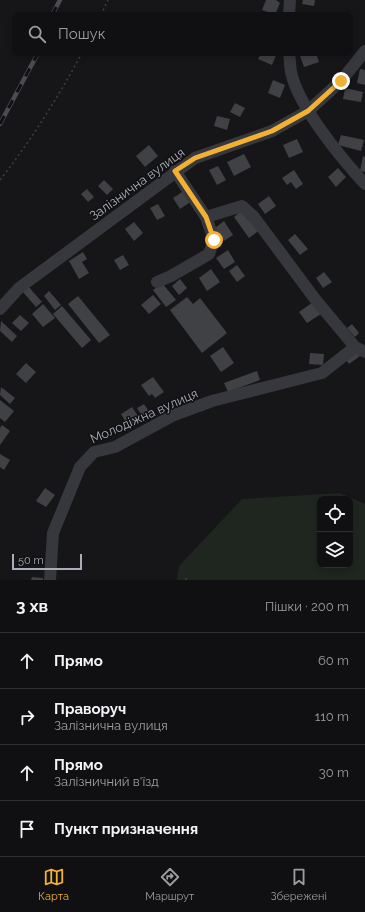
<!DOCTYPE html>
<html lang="uk">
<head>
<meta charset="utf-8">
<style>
  body { margin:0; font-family:Raleway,sans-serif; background:#19191b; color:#f1f3f6 }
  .controls { position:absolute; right:12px; bottom:12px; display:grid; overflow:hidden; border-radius:8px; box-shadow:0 2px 6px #0003 }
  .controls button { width:36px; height:36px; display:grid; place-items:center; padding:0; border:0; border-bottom:1px solid #303032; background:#101012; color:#f1f3f6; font:20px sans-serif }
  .scale { position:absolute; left:12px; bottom:10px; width:70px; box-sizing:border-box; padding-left:4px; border:2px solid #a8adb8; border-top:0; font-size:11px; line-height:14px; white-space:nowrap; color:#a8adb8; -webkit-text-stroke:3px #111113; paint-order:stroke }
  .stop { position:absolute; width:12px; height:12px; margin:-9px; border:3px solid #f2b134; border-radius:50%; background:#fff }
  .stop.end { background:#f2b134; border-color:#fff; box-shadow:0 1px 4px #0008 }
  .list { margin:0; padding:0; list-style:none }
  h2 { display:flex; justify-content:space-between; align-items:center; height:52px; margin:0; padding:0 16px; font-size:17px }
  h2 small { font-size:13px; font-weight:400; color:#9c9d9f }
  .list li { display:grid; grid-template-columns:26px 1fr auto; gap:12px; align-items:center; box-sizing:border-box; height:56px; padding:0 16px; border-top:1px solid #303032 }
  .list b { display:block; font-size:15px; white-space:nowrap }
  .list p { margin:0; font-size:13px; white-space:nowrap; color:#9c9d9f }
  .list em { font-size:13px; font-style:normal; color:#9c9d9f }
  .icon { flex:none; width:22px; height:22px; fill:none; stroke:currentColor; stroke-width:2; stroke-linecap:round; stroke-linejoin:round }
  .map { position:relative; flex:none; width:365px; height:580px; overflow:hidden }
  .search { position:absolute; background:#101012; box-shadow:0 2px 6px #0003; left:12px; right:12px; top:12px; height:44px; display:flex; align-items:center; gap:10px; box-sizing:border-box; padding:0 14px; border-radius:8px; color:#9c9d9f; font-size:15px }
  .sheet { height:276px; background:#101012 }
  nav { display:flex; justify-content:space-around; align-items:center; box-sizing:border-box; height:56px; border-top:1px solid #303032; background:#101012; font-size:11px; color:#9c9d9f }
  nav a { display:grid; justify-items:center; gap:2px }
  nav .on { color:#f2b134 }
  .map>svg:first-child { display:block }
  .green { fill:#1e261f; fill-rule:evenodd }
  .building { fill:#404145 }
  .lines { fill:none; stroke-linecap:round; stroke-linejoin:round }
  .path { stroke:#3d3f44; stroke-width:1.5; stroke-dasharray:2 3; stroke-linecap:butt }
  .minor { stroke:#37383d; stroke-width:12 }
  .rail-casing { stroke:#4a4c52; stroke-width:4.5 }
  .rail { stroke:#111113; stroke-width:3; stroke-dasharray:9; stroke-linecap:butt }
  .route { stroke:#f2b134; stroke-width:5 }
  .labels { text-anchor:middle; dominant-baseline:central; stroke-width:3; stroke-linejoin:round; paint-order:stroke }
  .street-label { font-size:13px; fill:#a8adb8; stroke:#111113 }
</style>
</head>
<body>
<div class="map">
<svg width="365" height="580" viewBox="0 0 365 580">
  <rect width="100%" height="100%" fill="#161618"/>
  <path class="green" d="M340,493L365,504V580H177L179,566L242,499ZM320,499H350V565H320Z"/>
  <g class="building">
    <polygon points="266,0 276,0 280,3 275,15 262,10"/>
    <polygon points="303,0 315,0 314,6 302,4"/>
    <polygon points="261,53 277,53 272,65 258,59"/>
    <polygon points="299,53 316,53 319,62 304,67"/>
    <polygon points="360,69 365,70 365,85 357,83"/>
    <polygon points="273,80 285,85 280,98 268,93"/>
    <polygon points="345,88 363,92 361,102 343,99"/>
    <polygon points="235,103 245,108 240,117 230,112"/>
    <polygon points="217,116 230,119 227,130 214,126"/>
    <polygon points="341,135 364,140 361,151 338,145"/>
    <polygon points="297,139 303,152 289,158 283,145"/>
    <polygon points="149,145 158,156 145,167 136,156"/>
    <polygon points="244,154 251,167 234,176 227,162"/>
    <polygon points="363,156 365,157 365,172 360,171"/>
    <polygon points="218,166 226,180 217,185 209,170"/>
    <polygon points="338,168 346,177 336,187 328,177"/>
    <polygon points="294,170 303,184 296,189 291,182 287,185 282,178"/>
    <polygon points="104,180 113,189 107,195 98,186"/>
    <polygon points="87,189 94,197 88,202 81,194"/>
    <polygon points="185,190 192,201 180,209 173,198"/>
    <polygon points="269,196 276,206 265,214 258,204"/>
    <polygon points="158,204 165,216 157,220 150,208"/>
    <polygon points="241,211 248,220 251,218 260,230 249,238 234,217"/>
    <polygon points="224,221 233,235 224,241 215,228"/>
    <polygon points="134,222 143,233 134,241 125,229"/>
    <polygon points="295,234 308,249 300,255 288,240"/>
    <polygon points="228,250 235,262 224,269 216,258"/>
    <polygon points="83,252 87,259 82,262 89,273 79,279 69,261"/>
    <polygon points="123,255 129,265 120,270 114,260"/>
    <polygon points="237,265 245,276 237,282 229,271"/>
    <polygon points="211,269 220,282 207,291 199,278"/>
    <polygon points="324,272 332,282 323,288 316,278"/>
    <polygon points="180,279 187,288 179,295 172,286"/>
    <polygon points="162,283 176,300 166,307 153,290"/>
    <polygon points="28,286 42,302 36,307 22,291"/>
    <polygon points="49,291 61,305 55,310 44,296"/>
    <polygon points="153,295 161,304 149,314 141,305"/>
    <polygon points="78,296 110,335 99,343 68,304"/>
    <polygon points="187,297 193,304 200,298 227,333 202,353 170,310"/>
    <polygon points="316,300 324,312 307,323 299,312"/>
    <polygon points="43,304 55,318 43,327 32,314"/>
    <polygon points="62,306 91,340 82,348 53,314"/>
    <polygon points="20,315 29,323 21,331 12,323"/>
    <polygon points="1,321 17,336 12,342 0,331"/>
    <polygon points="352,324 359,333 355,337 347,328"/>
    <polygon points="223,347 234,363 221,372 210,356"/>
    <polygon points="356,349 360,356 349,364 344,357"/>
    <polygon points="310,353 324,354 323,365 309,364"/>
    <polygon points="26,363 36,372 26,383 16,374"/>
    <polygon points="257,371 260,380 228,392 224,383"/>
    <polygon points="153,377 164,392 155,398 152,394 149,396 141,385"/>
    <polygon points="1,387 15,398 10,404 0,395"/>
    <polygon points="0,400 14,411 5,422 0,418"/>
    <polygon points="144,404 151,415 144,419 137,408"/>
    <polygon points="132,407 140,419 128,426 121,414"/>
    <polygon points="2,425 10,431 0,445 0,428"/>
    <polygon points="0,454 10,460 4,470 0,467"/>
    <polygon points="45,488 55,495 46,507 36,501"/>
    <polygon points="32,577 43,578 43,580 31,580"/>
  </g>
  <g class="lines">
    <g class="path">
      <polyline points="101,15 108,0"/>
      <path d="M0,180C32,139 57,99 82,53"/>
      <polyline points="186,578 186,580"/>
    </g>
    <g class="minor">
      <polyline points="289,15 290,0"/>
      <path d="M289,53C290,59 290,66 291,72C298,106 341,158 365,184"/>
      <polyline points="175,171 206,217 242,206 254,217 315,299 355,347 365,352"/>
      <polyline points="157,282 171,276 209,254 214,240 206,217"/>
      <polyline points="0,309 19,288 195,158 272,131 308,111 341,81 365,51"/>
      <polyline points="50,580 53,533 80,467 94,452 115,447 174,415 212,401 322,373 355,347"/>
    </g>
    <g class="rail-casing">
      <g id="rail">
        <polyline points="52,15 60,0"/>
        <polyline points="0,124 38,53"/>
      </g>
    </g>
    <use href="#rail" class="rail"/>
  </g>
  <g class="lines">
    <polyline class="route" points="214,240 206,217 175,171 195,158 272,131 308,111 341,81"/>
  </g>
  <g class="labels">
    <g class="street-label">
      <text transform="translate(137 184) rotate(-36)">Залізнична вулиця</text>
      <text transform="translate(144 416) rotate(-24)">Молодіжна вулиця</text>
    </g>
  </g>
</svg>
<div class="controls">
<button><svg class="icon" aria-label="locate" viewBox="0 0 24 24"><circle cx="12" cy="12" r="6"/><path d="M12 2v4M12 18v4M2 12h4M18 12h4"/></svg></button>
<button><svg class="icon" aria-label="layers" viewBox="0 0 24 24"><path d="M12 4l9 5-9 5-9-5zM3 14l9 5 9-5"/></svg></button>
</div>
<div class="scale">50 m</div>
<div class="stop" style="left:214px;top:240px"></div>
<div class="stop end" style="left:341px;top:81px"></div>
<div class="search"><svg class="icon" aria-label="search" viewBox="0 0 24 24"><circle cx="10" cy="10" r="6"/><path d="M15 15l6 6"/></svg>Пошук</div>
</div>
<section class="sheet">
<h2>3 хв<small>Пішки · 200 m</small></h2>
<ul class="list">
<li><svg class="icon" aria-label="ahead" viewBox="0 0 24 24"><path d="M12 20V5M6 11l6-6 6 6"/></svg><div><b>Прямо</b></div><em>60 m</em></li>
<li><svg class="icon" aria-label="right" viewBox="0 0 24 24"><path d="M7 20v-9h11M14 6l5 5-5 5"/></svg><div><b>Праворуч</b><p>Залізнична вулиця</p></div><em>110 m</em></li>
<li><svg class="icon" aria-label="ahead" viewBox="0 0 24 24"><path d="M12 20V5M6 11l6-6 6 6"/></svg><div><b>Прямо</b><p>Залізничний в'їзд</p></div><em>30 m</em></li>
<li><svg class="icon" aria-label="arrive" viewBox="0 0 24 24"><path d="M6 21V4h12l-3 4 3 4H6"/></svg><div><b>Пункт призначення</b></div></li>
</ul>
</section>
<nav>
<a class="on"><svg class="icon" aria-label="map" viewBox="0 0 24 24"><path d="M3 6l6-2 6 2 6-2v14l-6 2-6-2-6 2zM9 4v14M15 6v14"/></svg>Карта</a>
<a><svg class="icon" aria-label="directions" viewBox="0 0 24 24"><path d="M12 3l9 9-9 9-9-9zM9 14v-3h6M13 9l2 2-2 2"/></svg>Маршрут</a>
<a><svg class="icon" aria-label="saved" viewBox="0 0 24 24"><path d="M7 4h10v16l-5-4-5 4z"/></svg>Збережені</a>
</nav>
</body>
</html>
